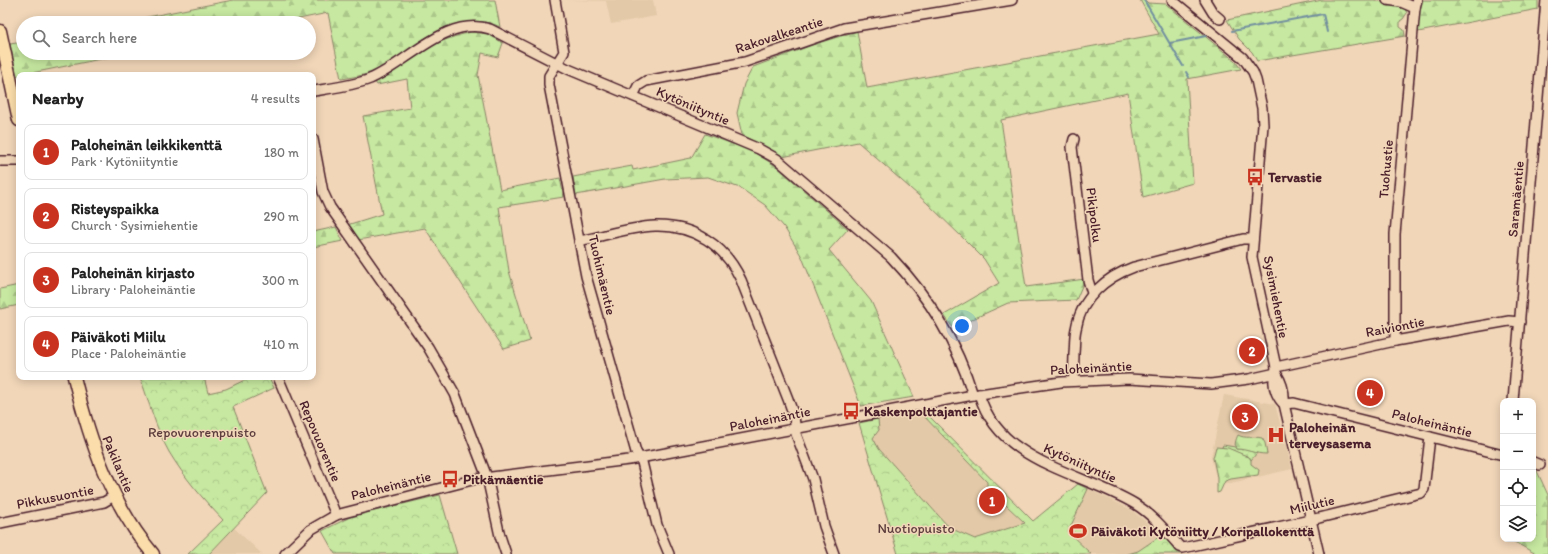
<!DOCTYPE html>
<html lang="en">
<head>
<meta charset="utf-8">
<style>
  body { margin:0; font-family:Itim,sans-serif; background:#f6f6f6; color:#222 }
  .controls { position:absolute; right:12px; bottom:12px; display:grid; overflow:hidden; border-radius:8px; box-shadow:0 2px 10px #0003 }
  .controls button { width:36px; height:36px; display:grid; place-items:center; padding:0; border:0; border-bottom:1px solid #e0e0e0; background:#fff; color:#222; font:20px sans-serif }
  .you { position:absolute; left:962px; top:326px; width:14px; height:14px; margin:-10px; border:3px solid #fff; border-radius:50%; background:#1a73e8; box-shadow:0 0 0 6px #1a73e833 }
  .badge { display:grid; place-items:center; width:26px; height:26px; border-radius:50%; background:#c8321e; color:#fff; font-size:13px; font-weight:700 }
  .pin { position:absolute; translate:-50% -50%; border:2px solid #fff; box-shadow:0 1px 4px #0006 }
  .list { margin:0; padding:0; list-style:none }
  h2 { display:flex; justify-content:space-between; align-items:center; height:52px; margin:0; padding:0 16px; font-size:17px }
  h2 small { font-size:13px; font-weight:400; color:#767676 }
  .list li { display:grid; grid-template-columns:26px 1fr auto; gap:12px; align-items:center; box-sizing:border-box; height:56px; margin:0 8px 8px; padding:0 8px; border:1px solid #e0e0e0; border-radius:8px }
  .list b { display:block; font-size:15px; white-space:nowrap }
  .list p { margin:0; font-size:13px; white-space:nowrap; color:#767676 }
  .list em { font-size:13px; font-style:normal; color:#767676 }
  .icon { flex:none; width:22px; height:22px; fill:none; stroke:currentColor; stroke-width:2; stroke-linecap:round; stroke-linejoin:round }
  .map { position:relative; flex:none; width:1548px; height:554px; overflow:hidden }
  .search { position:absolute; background:#fff; box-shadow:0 2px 10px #0003; left:16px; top:16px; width:300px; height:44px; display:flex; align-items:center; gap:10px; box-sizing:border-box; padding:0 14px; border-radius:22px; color:#767676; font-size:15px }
  .panel { position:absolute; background:#fff; box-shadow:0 2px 10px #0003; left:16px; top:72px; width:300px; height:308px; border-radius:8px }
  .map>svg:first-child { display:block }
  .built { fill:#e3c9a7 }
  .grass { fill:url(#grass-dots); stroke:#888466 }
  .forest { fill:url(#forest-firs); stroke:#888466 }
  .park { fill:url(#park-crowns); stroke:#888466 }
  .garden { fill:#c6e8a0; stroke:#888466 }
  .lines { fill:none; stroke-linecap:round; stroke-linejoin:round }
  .stream { stroke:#728f9f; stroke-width:2 }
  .minor-casing { stroke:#4a1f2b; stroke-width:12 }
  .major-casing { stroke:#4a1f2b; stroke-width:15 }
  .minor { stroke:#f1d6b8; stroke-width:9 }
  .major { stroke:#fbddab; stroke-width:12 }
  .labels { text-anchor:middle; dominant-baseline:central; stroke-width:3; stroke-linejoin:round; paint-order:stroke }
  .street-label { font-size:14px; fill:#4a1f2b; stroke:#f1d6b8 }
  .poi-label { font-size:14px; font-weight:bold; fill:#4a1f2b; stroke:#f1d6b8; text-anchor:start }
  .park-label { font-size:14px; fill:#5d3d3d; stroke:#f1d6b8 }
</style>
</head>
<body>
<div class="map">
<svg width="1548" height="554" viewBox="0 0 1548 554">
  <defs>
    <pattern id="grass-dots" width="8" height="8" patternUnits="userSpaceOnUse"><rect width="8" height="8" fill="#c6e8a0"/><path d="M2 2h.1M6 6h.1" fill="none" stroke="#acc78a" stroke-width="1.8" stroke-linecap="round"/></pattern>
    <pattern id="forest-firs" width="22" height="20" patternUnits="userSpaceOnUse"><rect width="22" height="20" fill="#c6e8a0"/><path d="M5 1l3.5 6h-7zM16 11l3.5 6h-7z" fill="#acc78a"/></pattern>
    <pattern id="park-crowns" width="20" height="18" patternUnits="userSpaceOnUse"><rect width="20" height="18" fill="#c6e8a0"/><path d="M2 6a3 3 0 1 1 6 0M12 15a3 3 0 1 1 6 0" fill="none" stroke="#acc78a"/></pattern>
  </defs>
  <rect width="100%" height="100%" fill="#f1d6b8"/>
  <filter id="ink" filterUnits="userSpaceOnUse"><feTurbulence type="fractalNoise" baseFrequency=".025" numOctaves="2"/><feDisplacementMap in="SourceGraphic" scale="8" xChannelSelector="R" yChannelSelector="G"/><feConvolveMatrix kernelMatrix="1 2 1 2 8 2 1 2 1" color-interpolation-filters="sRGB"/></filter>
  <g filter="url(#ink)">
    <g class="built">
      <polygon points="566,0 653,0 656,16 611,24 606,1"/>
      <polygon points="1224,395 1275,404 1292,469 1218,486 1211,457"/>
      <polygon points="921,413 987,482 988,487 1025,524 975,539 952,529 946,524 879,449 873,438 879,430 878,419"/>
      <polygon points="1088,489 1130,509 1151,526 1161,536 1138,551 1128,554 1091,554 1068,532"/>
      <polygon points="234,528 262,554 209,554"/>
    </g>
    <polygon class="grass" points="1223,445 1235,447 1236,449 1244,449 1257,453 1251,460 1249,457 1222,447"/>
    <g class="forest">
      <path d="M233,0H495L500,27C475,14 444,26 422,40C406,51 391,65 373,72C363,76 352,77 341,79L328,13L279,23H117Z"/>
      <polygon points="1140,0 1145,0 1148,3 1166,4 1235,61 1241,69 1187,79 1193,183 1143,197 1128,93 1001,120 1026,287 1085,279 1076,300 1008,303 953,328 944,315 999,283 984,259 964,239 927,203 858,142 782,157 742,135 737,113 744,84 753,67 815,44 857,31 867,88 1159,34"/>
      <polygon points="1322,0 1374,0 1404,7 1407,13 1403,19 1400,21 1400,27 1404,30 1405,36 1257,61 1252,52 1239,39 1227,20"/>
      <polygon points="1421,0 1538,0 1538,9 1418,32 1419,3"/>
      <polygon points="471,32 488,34 503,43 498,57 482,53 478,75 500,190 560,178 564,197 499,207 509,271 530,341 504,349 425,228 358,240 347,225 382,214 363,116 410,108 407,79 377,85 375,82 437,43 456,36"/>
      <polygon points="23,42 23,53 130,53 17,76 10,44"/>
      <polygon points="705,134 750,150 776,166 848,229 829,250 871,301 914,397 861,406 802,257 784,227 765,205 740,188 708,177 665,179 576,195 573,177 632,166 633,170 691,158"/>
      <polygon points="336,227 343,241 313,247 313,232"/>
      <polygon points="19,285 19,305 0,309 0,289"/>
      <path d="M1238,435C1245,439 1254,436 1262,438L1265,443L1267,454C1254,454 1247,449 1236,449C1234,445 1236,439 1238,435Z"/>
      <polygon points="1216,447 1228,448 1249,457 1251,460 1251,464 1259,470 1258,475 1231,479 1225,481 1220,492 1217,493 1217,477 1213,458"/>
      <polygon points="1533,470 1537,471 1548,495 1548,554 1536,554 1509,539 1533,539"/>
    </g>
    <g class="park">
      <path d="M140,377H204L208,393L226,389L251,377H269L274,388L233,407L267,493L209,554H188L223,520C203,499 184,477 169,452C156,429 149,402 140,377Z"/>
      <polygon points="929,410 928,415 1033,521 1078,484 1088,489 1068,532 1091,554 898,554 859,423 878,419 879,430 873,438 879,449 946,524 952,529 975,539 1025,523 987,487 987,482 921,413"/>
      <polygon points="989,489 1003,504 994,512 980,498"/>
      <polygon points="440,495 457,554 335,554 322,531 350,517"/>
      <polygon points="1163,534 1183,554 1128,554 1138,551"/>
    </g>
    <polygon class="garden" points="1078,524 1084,533 1078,538 1071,529"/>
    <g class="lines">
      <g class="stream">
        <polyline points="1144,0 1183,66"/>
        <polyline points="1232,31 1323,14 1327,32"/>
        <polyline points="1170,43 1206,36"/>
        <polyline points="1186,72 1189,77"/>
      </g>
      <g class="minor-casing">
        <g id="minor">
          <polyline points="555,0 564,52 549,76 549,85 586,276 636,452 642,462 657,525 669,554"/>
          <path d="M1172,0L1243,58L1253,72L1256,80L1262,108L1263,125L1252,257L1276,367C1276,372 1274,375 1274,380C1273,388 1278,399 1284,404"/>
          <polyline points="1205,0 1213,13 1220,19"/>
          <polyline points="1387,0 1401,2 1415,8"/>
          <path d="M313,91C332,88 352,86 370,79C408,63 446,15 490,29L568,69L759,149L777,159L891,257C929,297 957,343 973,395"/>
          <polyline points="633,96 638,86 646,81 745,62 844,28 1012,0"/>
          <polyline points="313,139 323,192 330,207 428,347 455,394 487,477 500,536 506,554"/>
          <polyline points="1074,139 1072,147 1088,280 1092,293"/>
          <polyline points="0,161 19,161"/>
          <path d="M579,241C604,236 630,227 655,226C694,225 725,245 741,280L788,399L794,416L796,434L813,479L824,526L834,554"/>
          <polyline points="1395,341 1395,234 1415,8 1417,0"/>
          <polyline points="1276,367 1395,341 1509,321 1520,322"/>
          <path d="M1276,373C1282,382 1285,393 1284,404L1319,554"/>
          <polyline points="278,377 336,515"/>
          <path d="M1074,381C1073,372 1074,362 1074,353C1075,345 1074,337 1076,329C1081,298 1106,277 1134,267L1243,239H1253"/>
          <path d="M979,394C1000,464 1080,471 1135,504C1153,515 1166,531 1180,547L1183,548L1319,518L1421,493L1424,489L1430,437"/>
          <polyline points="1513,401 1546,0"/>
          <polyline points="1284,404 1294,403 1503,455"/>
          <polyline points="1533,462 1540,465"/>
          <polyline points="0,523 104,502 114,496"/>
          <polyline points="285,554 310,530 336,515 476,479 629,460 973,395 1061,382 1129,379 1211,384 1249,379 1276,373"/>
        </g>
      </g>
      <g class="major-casing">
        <g id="major">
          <polyline points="0,31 19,120"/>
          <path d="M74,377C90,441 110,503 153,554"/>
        </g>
      </g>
      <use href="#minor" class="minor"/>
      <use href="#major" class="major"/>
    </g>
  </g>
  <defs>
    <g id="bus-bare" transform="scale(1.38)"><path d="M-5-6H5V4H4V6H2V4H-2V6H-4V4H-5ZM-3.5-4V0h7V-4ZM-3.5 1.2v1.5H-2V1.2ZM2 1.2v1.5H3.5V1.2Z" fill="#c8321e" stroke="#f1d6b8" stroke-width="2.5" paint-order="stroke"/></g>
    <g id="hospital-bare" transform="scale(1.38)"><path d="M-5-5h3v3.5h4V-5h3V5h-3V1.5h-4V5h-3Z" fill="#c8321e" stroke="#f1d6b8" stroke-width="2.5" paint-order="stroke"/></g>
    <g id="stadium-bare" transform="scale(1.38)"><path d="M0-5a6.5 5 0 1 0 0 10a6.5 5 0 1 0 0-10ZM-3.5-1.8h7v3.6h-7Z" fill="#c8321e" stroke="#f1d6b8" stroke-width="2.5" paint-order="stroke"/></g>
  </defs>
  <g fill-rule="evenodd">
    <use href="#bus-bare" x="1255" y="177"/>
    <use href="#bus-bare" x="851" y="411"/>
    <use href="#hospital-bare" x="1276" y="435"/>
    <use href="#bus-bare" x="450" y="479"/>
    <use href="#stadium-bare" x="1078" y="531"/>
  </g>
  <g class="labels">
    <g class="street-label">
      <text transform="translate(779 35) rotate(-18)">Rakovalkeantie</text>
      <text transform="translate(693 106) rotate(23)">Kytöniityntie</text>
      <text transform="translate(1386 169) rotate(-85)">Tuohustie</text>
      <text transform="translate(1516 199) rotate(-85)">Saramäentie</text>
      <text transform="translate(1094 215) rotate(83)">Pikipolku</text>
      <text transform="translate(602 275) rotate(77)">Tuohimäentie</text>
      <text transform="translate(1276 297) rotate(79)">Sysimiehentie</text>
      <text transform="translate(1395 327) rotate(-11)">Raiviontie</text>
      <text transform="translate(1091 368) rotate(-3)">Paloheinäntie</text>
      <text transform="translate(770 419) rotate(-11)">Paloheinäntie</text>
      <text transform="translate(1432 423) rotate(14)">Paloheinäntie</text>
      <text transform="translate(320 441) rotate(67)">Repovuorentie</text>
      <text transform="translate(1080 463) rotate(24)">Kytöniityntie</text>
      <text transform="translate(118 464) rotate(67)">Pakilantie</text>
      <text transform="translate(391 486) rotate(-14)">Paloheinäntie</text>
      <text transform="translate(55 497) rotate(-11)">Pikkusuontie</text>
      <text transform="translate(1312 505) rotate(-13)">Miilutie</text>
    </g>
    <g class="poi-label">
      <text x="1268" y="177">Tervastie</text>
      <text x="864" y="411">Kaskenpolttajantie</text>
      <text x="1289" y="427">Paloheinän<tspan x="1289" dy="16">terveysasema</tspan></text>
      <text x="463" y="479">Pitkämäentie</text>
      <text x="1091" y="531">Päiväkoti Kytöniitty / Koripallokenttä</text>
    </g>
    <g class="park-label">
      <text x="202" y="432">Repovuorenpuisto</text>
      <text x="916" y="528">Nuotiopuisto</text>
    </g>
  </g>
</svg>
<div class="controls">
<button>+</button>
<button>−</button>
<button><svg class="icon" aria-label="locate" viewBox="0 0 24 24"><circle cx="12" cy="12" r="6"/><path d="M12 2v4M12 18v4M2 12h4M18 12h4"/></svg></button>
<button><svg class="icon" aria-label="layers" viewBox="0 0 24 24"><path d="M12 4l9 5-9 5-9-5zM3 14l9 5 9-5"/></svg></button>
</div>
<div class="you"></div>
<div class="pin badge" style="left:992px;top:501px">1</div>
<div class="pin badge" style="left:1252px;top:351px">2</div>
<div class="pin badge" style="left:1245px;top:417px">3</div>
<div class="pin badge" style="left:1370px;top:393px">4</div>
<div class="search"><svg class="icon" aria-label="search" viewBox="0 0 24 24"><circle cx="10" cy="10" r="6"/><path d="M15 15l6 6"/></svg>Search here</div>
<section class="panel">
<h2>Nearby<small>4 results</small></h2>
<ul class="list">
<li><span class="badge">1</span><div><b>Paloheinän leikkikenttä</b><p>Park · Kytöniityntie</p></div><em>180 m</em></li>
<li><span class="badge">2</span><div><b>Risteyspaikka</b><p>Church · Sysimiehentie</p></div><em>290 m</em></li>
<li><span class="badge">3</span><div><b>Paloheinän kirjasto</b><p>Library · Paloheinäntie</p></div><em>300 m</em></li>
<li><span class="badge">4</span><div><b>Päiväkoti Miilu</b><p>Place · Paloheinäntie</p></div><em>410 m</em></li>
</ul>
</section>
</div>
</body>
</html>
